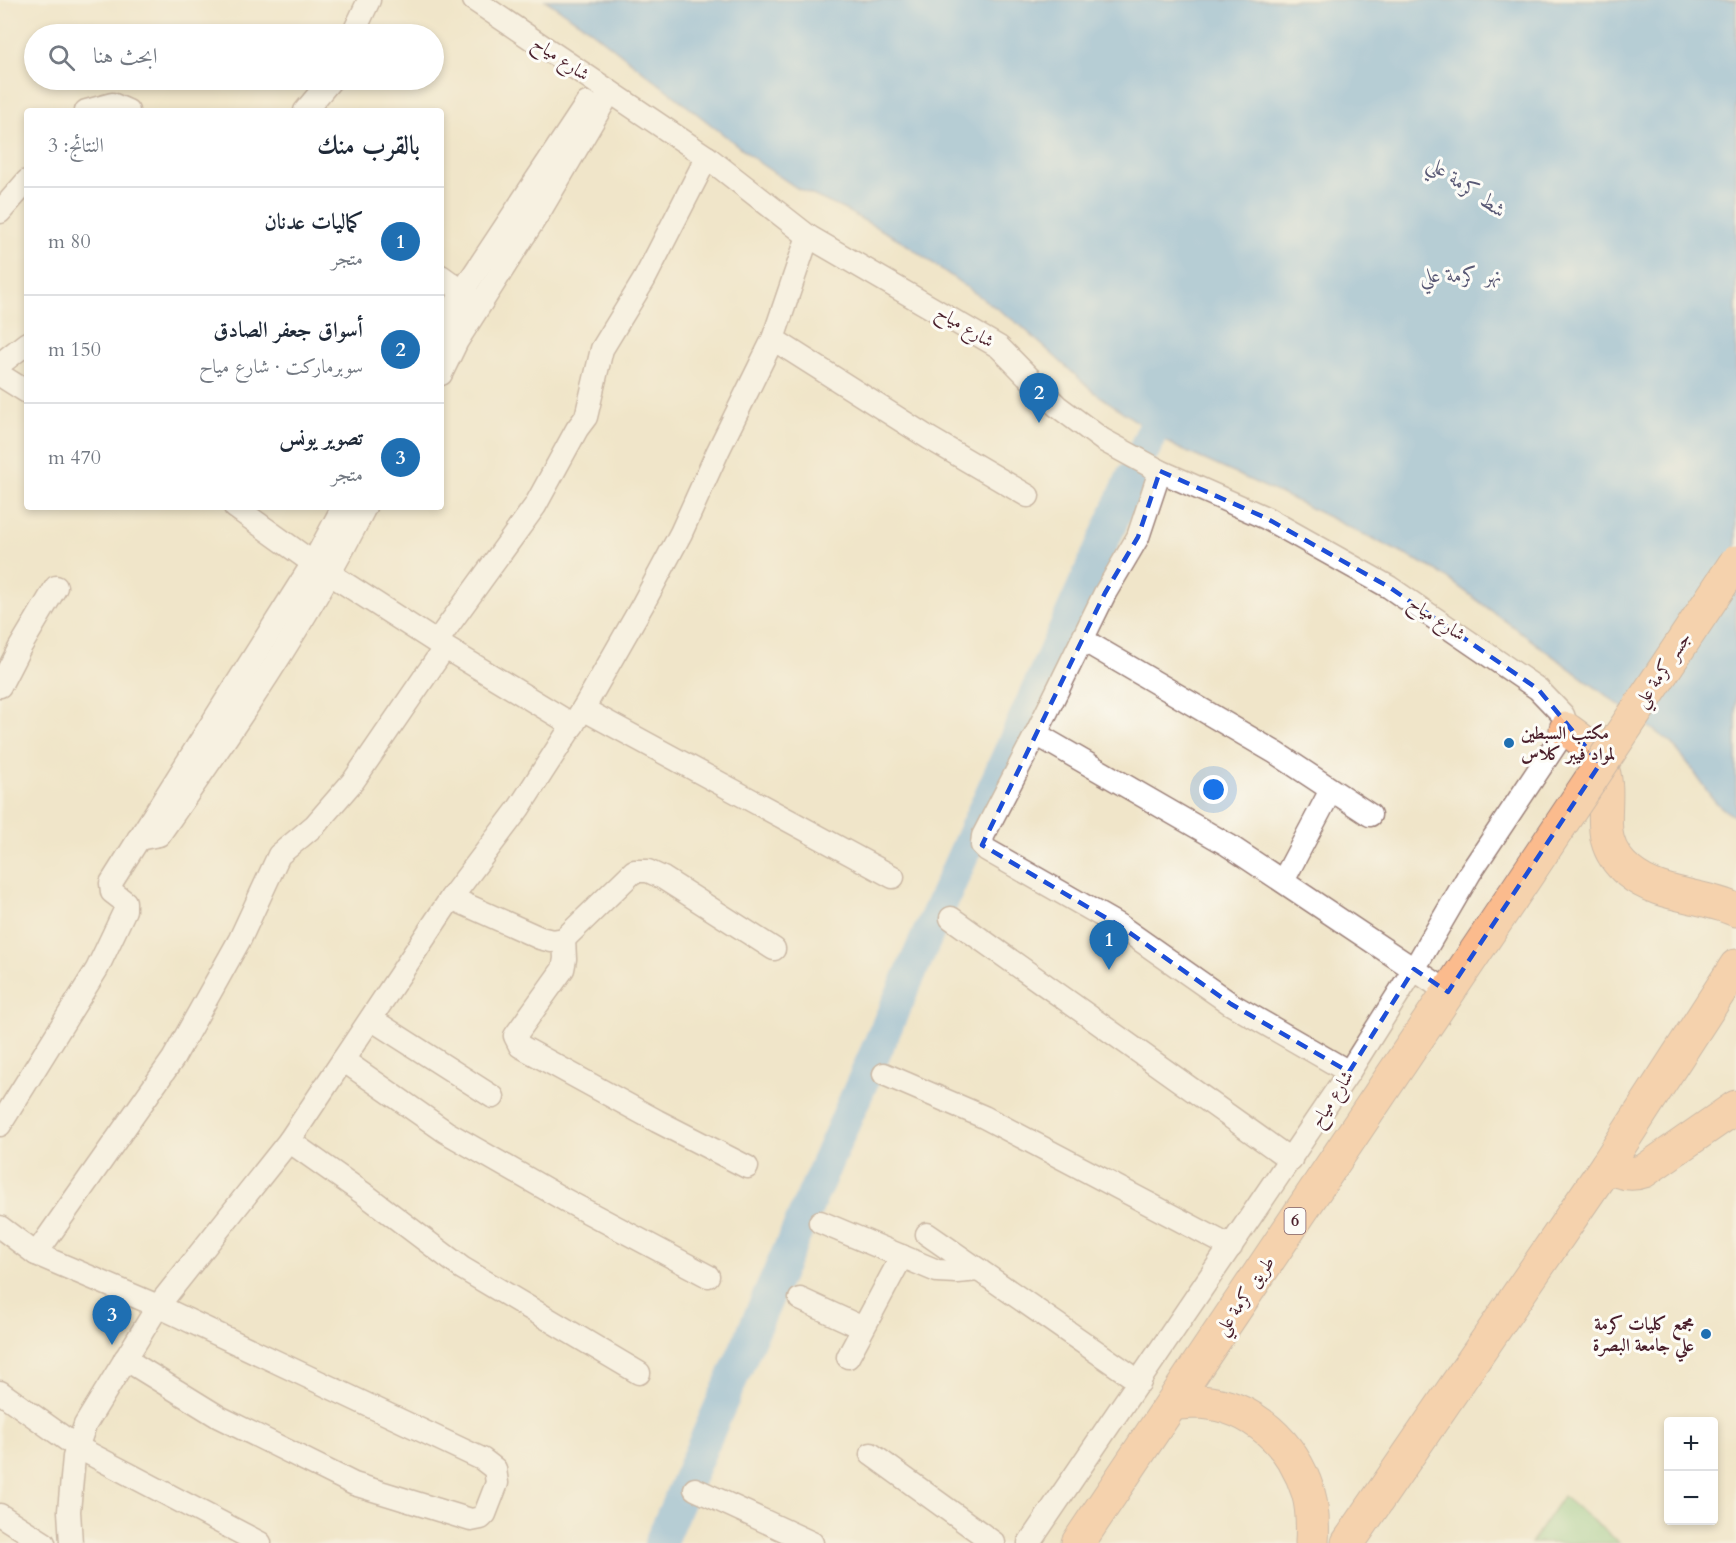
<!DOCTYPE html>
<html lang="ar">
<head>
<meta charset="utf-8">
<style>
  body { margin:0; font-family:Cardo,Amiri,serif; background:#f6f6f7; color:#1f2937; direction:rtl }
  .controls { position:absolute; right:18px; bottom:18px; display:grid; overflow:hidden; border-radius:6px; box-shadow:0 3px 9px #0003 }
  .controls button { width:54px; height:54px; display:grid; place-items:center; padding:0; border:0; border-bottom:2px solid #e0e1e3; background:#fff; color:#1f2937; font:30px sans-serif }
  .you { position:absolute; left:1214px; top:790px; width:21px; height:21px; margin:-15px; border:4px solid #fff; border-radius:50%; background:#1a73e8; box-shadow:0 0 0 9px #1a73e833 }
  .badge { display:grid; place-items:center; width:39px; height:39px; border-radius:50%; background:#1f6fb2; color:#fff; font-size:20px; font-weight:700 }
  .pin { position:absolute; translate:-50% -50px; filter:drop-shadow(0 2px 3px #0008) }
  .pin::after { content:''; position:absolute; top:32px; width:21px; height:18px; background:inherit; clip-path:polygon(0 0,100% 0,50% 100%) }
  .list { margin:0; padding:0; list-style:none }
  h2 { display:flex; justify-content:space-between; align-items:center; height:78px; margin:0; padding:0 24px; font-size:26px }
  h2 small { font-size:20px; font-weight:400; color:#747a83 }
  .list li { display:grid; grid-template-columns:39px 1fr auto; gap:18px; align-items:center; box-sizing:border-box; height:108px; padding:0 24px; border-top:2px solid #e0e1e3 }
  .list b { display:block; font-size:22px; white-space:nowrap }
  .list p { margin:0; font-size:20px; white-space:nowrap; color:#747a83 }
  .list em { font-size:20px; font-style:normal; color:#747a83 }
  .icon { flex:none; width:33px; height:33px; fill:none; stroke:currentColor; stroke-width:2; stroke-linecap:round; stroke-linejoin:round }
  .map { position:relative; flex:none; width:1736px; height:1543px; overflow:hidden; direction:ltr }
  .search { position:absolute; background:#fff; box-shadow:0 3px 9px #0003; left:24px; top:24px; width:420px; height:66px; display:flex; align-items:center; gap:15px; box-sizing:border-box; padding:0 21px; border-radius:33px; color:#747a83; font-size:22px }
  .panel { position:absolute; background:#fff; box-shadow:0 3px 9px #0003; left:24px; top:108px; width:420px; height:402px; border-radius:6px; direction:rtl }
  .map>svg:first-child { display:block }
  .green { fill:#83c984; stroke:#667458; stroke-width:1.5 }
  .water { fill:#70afe3; stroke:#5d6787; stroke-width:1.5 }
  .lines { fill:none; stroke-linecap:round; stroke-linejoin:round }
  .river { stroke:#70afe3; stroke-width:32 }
  .minor-casing { stroke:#9d827a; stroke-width:25 }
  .highway-casing { stroke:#9d827a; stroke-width:35 }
  .minor { stroke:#fff; stroke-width:22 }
  .highway { stroke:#fbbb8d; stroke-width:33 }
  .highway-bridge-casing { stroke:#9d827a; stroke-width:35; stroke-linecap:butt }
  .highway-bridge { stroke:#fbbb8d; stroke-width:33 }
  .marked { fill:none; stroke:#1d4ed8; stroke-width:4.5; stroke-dasharray:12 8; stroke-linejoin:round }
  .poi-dot { fill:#1f6fb2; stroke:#fdfcf7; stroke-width:2 }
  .labels { text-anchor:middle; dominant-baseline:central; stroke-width:6; stroke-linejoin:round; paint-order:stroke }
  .shield { fill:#fdfcf7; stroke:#806168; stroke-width:1.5 }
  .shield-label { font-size:16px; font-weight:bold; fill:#4a1f2b }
  .street-label { font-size:18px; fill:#4a1f2b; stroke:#fdfcf7 }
  .poi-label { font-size:18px; font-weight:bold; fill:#4a1f2b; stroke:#fdfcf7; text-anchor:start }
  .water-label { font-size:20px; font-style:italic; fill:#595975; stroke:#fdfcf7 }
</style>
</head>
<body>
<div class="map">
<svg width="1736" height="1543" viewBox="0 0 1736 1543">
  <rect width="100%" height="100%" fill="#fdfcf7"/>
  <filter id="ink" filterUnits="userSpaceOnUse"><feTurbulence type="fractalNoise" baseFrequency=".0167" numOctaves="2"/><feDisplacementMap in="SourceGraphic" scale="12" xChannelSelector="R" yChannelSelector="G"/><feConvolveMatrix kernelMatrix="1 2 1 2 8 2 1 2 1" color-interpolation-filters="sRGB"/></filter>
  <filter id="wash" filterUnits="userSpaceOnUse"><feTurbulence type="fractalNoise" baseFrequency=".008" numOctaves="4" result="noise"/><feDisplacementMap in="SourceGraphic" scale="24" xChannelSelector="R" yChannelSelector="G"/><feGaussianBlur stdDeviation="1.35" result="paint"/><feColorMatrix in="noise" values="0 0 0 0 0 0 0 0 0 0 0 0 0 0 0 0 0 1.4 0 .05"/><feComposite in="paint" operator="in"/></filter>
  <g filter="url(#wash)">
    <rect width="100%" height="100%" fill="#f0e5c9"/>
    <polygon class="green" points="1563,1496 1620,1543 1531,1543"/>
    <path class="water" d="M545,0H1736V817C1714,806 1706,789 1692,769C1686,760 1678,751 1671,743L1436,570L1292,499L1178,448L1152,432L1094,392L1020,325L900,240L843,209L797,188L761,164L588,28Z"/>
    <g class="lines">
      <g class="river">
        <polyline points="1145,448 1152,432"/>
        <polyline points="660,1543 890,1019 1132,477"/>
      </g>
    </g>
  </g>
  <g filter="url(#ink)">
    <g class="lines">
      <g class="minor-casing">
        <g id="minor">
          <polyline points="474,0 707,157 808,236 999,347 1057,406 1103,440 1160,471 1266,518 1389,587 1538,689 1563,715 1566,724 1566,729 1470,873 1414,969 1349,1072 1029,1543"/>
          <polyline points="353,34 369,0"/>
          <polyline points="86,111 112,104 128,111"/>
          <polyline points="305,111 331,80"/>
          <polyline points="0,212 27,181"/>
          <polyline points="441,276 474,300"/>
          <polyline points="441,332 462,292 587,103"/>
          <polyline points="773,339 929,438 1028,496"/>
          <polyline points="0,364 27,343"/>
          <polyline points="441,374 457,341 543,206 610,92"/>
          <polyline points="0,375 27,392"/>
          <polyline points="1160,471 1138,537 1105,593 1036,734 983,836 982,845 987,850 1120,926 1231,1004 1349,1072"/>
          <polyline points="343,507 313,563 439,644 573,725"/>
          <polyline points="1083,640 1276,753 1370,815"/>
          <polyline points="0,686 19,649 56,587"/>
          <polyline points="583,709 893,877"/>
          <polyline points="1036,734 1228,845 1448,992"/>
          <path d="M138,839L159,835C232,731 308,621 365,507"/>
          <polyline points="1283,881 1331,790"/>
          <polyline points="451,898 540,938 552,941 564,939 634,871 648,871 663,878 774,949"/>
          <polyline points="951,918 1291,1160"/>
          <polyline points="564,939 565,959 563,969 515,1036 520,1046 657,1121 747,1167"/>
          <polyline points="371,1019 493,1097"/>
          <polyline points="343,1060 446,1132 565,1200 708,1276"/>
          <polyline points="884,1074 984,1117 1231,1247"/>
          <polyline points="0,1125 97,969 125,910 125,902 112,892 111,883 313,563 235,507"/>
          <polyline points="289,1141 367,1196 462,1268 639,1373"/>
          <polyline points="820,1222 937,1271 957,1272 979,1270"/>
          <polyline points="0,1227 36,1254 158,1306 482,1459 495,1469 497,1483 485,1514 481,1518 471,1520 354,1484 219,1417 125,1359"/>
          <polyline points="927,1234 1140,1382"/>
          <polyline points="36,1254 173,1059 240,939 279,855 315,825 354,780 441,653 439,644 440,637 535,506 577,429 586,417 602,349 644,280 707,157"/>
          <polyline points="800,1299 863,1328"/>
          <polyline points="848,1357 902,1256"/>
          <polyline points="0,1392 77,1447 260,1543"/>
          <polyline points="871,1454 994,1543"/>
          <polyline points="695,1489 812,1543"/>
          <polyline points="0,1515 44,1543"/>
          <polyline points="71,1543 69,1511 74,1457 85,1425 158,1306 289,1141 451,898 519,808 583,709 643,604 681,533 718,451 773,339 808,236"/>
        </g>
      </g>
      <g class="highway-casing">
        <g id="highway">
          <path d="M1566,729C1580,739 1594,748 1601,765C1616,801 1588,838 1629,872C1659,897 1702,894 1736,910"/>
          <path d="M1607,1165C1619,1173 1630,1176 1644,1171L1736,1107"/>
          <path d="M1173,1403C1182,1403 1192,1402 1201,1402C1253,1406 1293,1444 1308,1492C1313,1509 1313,1526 1312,1543"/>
          <polyline points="1078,1543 1511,899"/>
          <polyline points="1348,1543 1607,1165 1736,966"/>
        </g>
      </g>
      <use href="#minor" class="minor"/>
      <use href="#highway" class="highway"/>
      <g class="highway-bridge-casing">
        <polyline id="highway-bridge" points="1511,899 1736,562"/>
      </g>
      <use href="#highway-bridge" class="highway-bridge"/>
    </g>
  </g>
  <path d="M0 0H1736V1543H0ZM1160,471L1266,518L1389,587L1538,689L1600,764L1448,992L1414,969L1349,1072L1231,1004L1120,926L982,845L1105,593L1138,537Z" fill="#f0e5c9" fill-opacity=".55" fill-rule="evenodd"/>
  <path class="marked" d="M1160,471L1266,518L1389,587L1538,689L1600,764L1448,992L1414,969L1349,1072L1231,1004L1120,926L982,845L1105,593L1138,537Z"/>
  <g class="poi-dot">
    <circle cx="1509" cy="743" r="6"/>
    <circle cx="1706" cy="1334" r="6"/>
  </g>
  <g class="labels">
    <rect class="shield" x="1284.5" y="1208" width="21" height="26" rx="4.5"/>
    <g class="shield-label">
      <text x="1295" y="1221">6</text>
    </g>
    <g class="street-label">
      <text transform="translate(561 59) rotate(34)">شارع مياح</text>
      <text transform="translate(965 327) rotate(31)">شارع مياح</text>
      <text transform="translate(1437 619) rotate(34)">شارع مياح</text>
      <text transform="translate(1663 670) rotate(-56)">جسر كرمة علي</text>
      <text transform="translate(1332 1099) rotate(-57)">شارع مياح</text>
      <text transform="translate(1245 1296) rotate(-56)">طريق كرمة علي</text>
    </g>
    <g class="poi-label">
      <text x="1521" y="733">مكتب السبطين<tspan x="1521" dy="21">لمواد فيبر كلاس</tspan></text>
      <text x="1694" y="1324" text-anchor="end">مجمع كليات كرمة<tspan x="1694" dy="21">علي جامعة البصرة</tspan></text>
    </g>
    <g class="water-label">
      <text transform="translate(1467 187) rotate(35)">شط كرمة علي</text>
      <text x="1461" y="275">نهر كرمة علي</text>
    </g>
  </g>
</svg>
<div class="controls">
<button>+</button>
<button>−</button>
</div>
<div class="you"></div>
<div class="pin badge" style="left:1109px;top:970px">1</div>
<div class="pin badge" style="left:1039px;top:423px">2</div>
<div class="pin badge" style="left:112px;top:1345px">3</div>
<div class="search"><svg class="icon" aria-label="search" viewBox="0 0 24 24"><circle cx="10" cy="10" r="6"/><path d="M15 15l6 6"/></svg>ابحث هنا</div>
<section class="panel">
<h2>بالقرب منك<small>النتائج: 3</small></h2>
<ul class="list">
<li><span class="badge">1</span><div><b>كماليات عدنان</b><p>متجر</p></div><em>80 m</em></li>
<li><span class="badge">2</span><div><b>أسواق جعفر الصادق</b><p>سوبرماركت · شارع مياح</p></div><em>150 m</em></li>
<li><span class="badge">3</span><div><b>تصوير يونس</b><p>متجر</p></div><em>470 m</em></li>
</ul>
</section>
</div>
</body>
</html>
